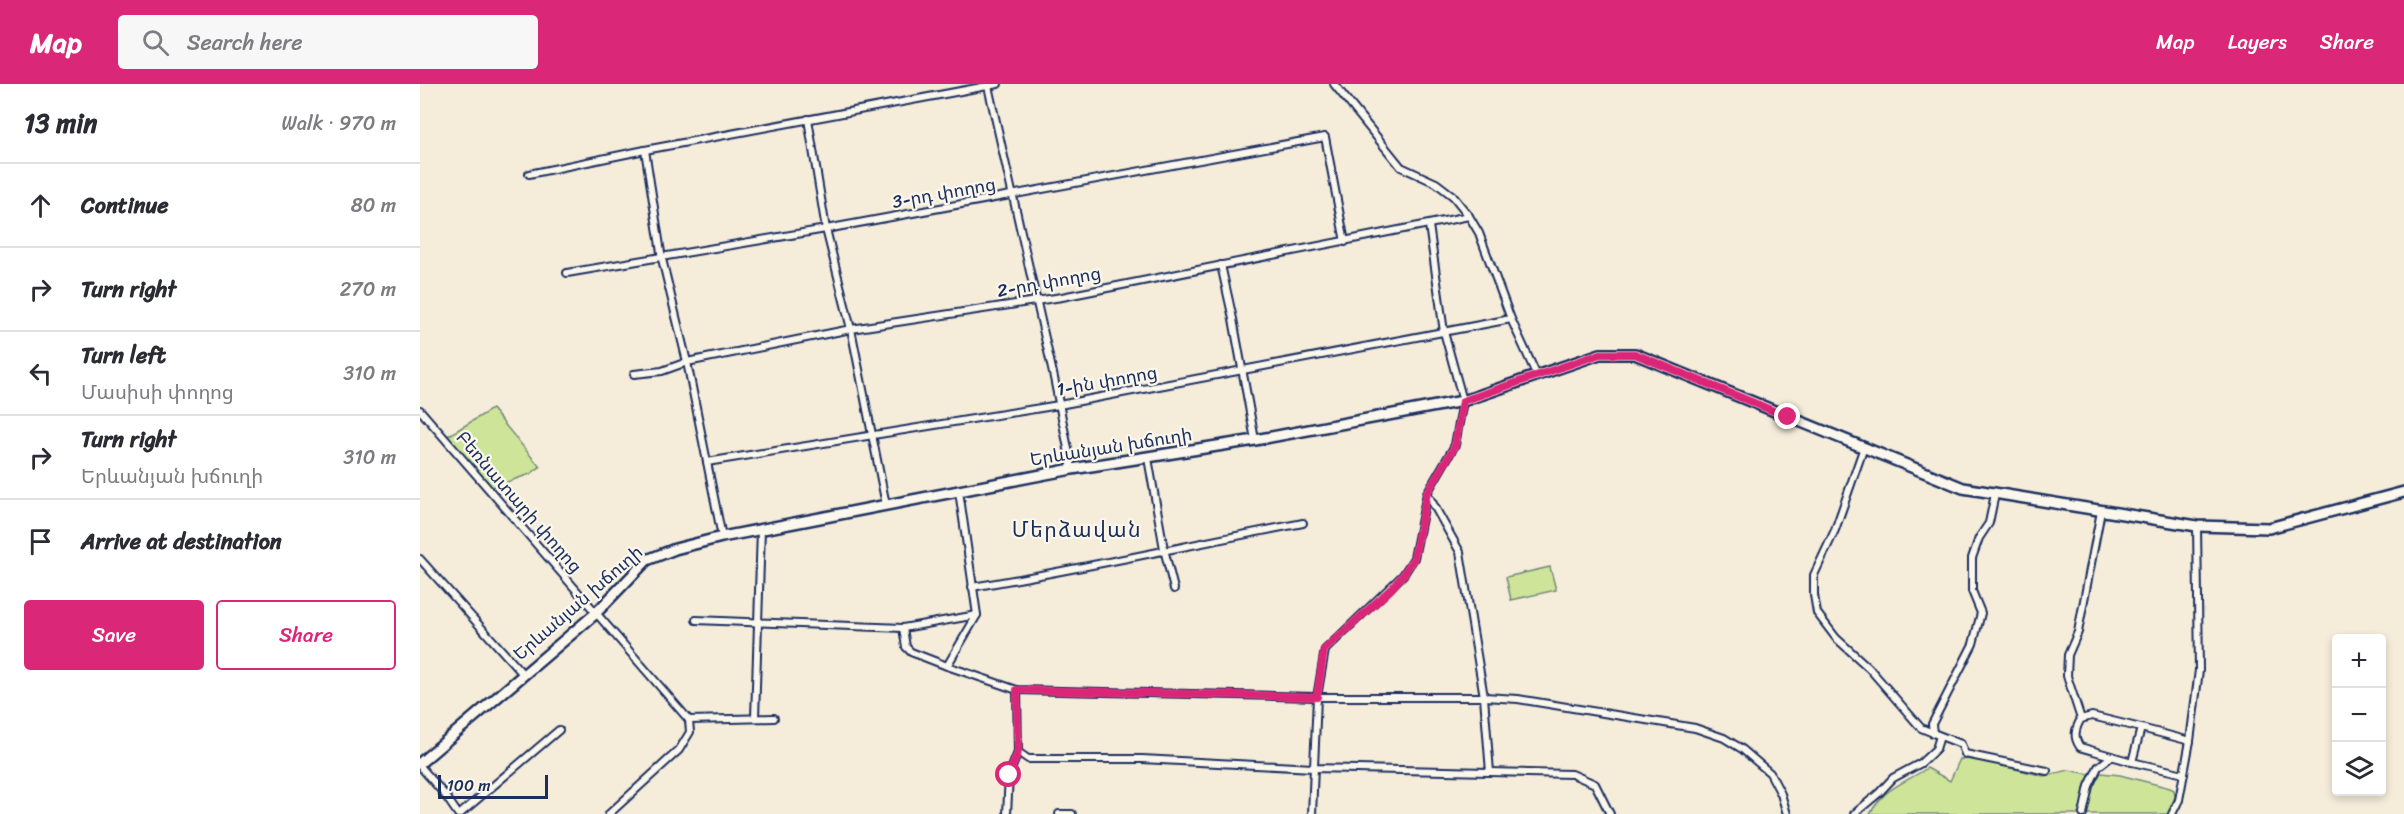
<!DOCTYPE html>
<html lang="en">
<head>
<meta charset="utf-8">
<style>
  body { margin:0; font-family:Sriracha,"Noto Sans Armenian",sans-serif; background:#f7f7f7; color:#2b2b33 }
  .controls { position:absolute; right:18px; bottom:18px; display:grid; overflow:hidden; border-radius:6px; box-shadow:0 3px 9px #0003 }
  .controls button { width:54px; height:54px; display:grid; place-items:center; padding:0; border:0; border-bottom:2px solid #e1e1e2; background:#fff; color:#2b2b33; font:30px sans-serif }
  .scale { position:absolute; left:18px; bottom:15px; width:110px; box-sizing:border-box; padding-left:6px; border:3px solid #1b2f5e; border-top:0; font-size:16px; line-height:21px; white-space:nowrap; color:#1b2f5e; -webkit-text-stroke:4px #fbf7ec; paint-order:stroke }
  .stop { position:absolute; width:18px; height:18px; margin:-14px; border:4px solid #db2777; border-radius:50%; background:#fff }
  .stop.end { background:#db2777; border-color:#fff; box-shadow:0 2px 6px #0008 }
  .list { margin:0; padding:0; list-style:none }
  h2 { display:flex; justify-content:space-between; align-items:center; height:78px; margin:0; padding:0 24px; font-size:26px }
  h2 small { font-size:20px; font-weight:400; color:#7c7c81 }
  .list li { display:grid; grid-template-columns:39px 1fr auto; gap:18px; align-items:center; box-sizing:border-box; height:84px; padding:0 24px; border-top:2px solid #e1e1e2 }
  .list b { display:block; font-size:22px; white-space:nowrap }
  .list p { margin:0; font-size:20px; white-space:nowrap; color:#7c7c81 }
  .list em { font-size:20px; font-style:normal; color:#7c7c81 }
  .actions { display:flex; gap:12px; padding:18px 24px }
  .actions a { flex:1; padding:14px 0; border:2px solid #db2777; border-radius:6px; text-align:center; font-size:21px; color:#db2777 }
  .actions .main { background:#db2777; color:#fff }
  .icon { flex:none; width:33px; height:33px; fill:none; stroke:currentColor; stroke-width:2; stroke-linecap:round; stroke-linejoin:round }
  .map { position:relative; flex:none; width:1984px; height:730px; overflow:hidden }
  header { display:flex; align-items:center; gap:36px; box-sizing:border-box; height:84px; padding:0 30px; background:#db2777; color:#fff }
  header strong { font-size:28px }
  nav { display:flex; gap:33px; margin-inline-start:auto; font-size:21px }
  .search { width:420px; height:54px; background:#f7f7f7; display:flex; align-items:center; gap:15px; box-sizing:border-box; padding:0 21px; border-radius:6px; color:#7c7c81; font-size:22px }
  main { display:flex }
  aside { flex:1; background:#fff }
  .map>svg:first-child { display:block }
  .green { fill:#cde499; stroke:#748a7c; stroke-width:1.5 }
  .lines { fill:none; stroke-linecap:round; stroke-linejoin:round }
  .street-casing { stroke:#1b2f5e; stroke-width:10 }
  .secondary-casing { stroke:#1b2f5e; stroke-width:14 }
  .street { stroke:#fbf7ec; stroke-width:6 }
  .secondary { stroke:#fbf7ec; stroke-width:9 }
  .route { stroke:#db2777; stroke-width:8 }
  .labels { text-anchor:middle; dominant-baseline:central; stroke-width:4.5; stroke-linejoin:round; paint-order:stroke }
  .street-label { font-size:18px; fill:#1b2f5e; stroke:#fbf7ec }
  .quarter-label { font-size:21px; letter-spacing:1.5px; fill:#1b2f5e; stroke:#fbf7ec }
</style>
</head>
<body>
<header>
<strong>Map</strong>
<div class="search"><svg class="icon" aria-label="search" viewBox="0 0 24 24"><circle cx="10" cy="10" r="6"/><path d="M15 15l6 6"/></svg>Search here</div>
<nav><a>Map</a><a>Layers</a><a>Share</a></nav>
</header>
<main>
<aside>
<h2>13 min<small>Walk · 970 m</small></h2>
<ul class="list">
<li><svg class="icon" aria-label="ahead" viewBox="0 0 24 24"><path d="M12 20V5M6 11l6-6 6 6"/></svg><div><b>Continue</b></div><em>80 m</em></li>
<li><svg class="icon" aria-label="right" viewBox="0 0 24 24"><path d="M7 20v-9h11M14 6l5 5-5 5"/></svg><div><b>Turn right</b></div><em>270 m</em></li>
<li><svg class="icon" aria-label="left" viewBox="0 0 24 24"><path d="M17 20v-9H6M10 6l-5 5 5 5"/></svg><div><b>Turn left</b><p>Մասիսի փողոց</p></div><em>310 m</em></li>
<li><svg class="icon" aria-label="right" viewBox="0 0 24 24"><path d="M7 20v-9h11M14 6l5 5-5 5"/></svg><div><b>Turn right</b><p>Երևանյան խճուղի</p></div><em>310 m</em></li>
<li><svg class="icon" aria-label="arrive" viewBox="0 0 24 24"><path d="M6 21V4h12l-3 4 3 4H6"/></svg><div><b>Arrive at destination</b></div></li>
</ul>
<div class="actions"><a class="main">Save</a><a>Share</a></div>
</aside>
<div class="map">
<svg width="1984" height="730" viewBox="0 0 1984 730">
  <rect width="100%" height="100%" fill="#f5ecda"/>
  <filter id="ink" filterUnits="userSpaceOnUse"><feTurbulence type="fractalNoise" baseFrequency=".0167" numOctaves="2"/><feDisplacementMap in="SourceGraphic" scale="12" xChannelSelector="R" yChannelSelector="G"/><feConvolveMatrix kernelMatrix="1 2 1 2 8 2 1 2 1" color-interpolation-filters="sRGB"/></filter>
  <g filter="url(#ink)">
    <g class="green">
      <polygon points="72,325 120,383 110,390 70,404 26,353"/>
      <polygon points="1130,483 1136,506 1091,516 1086,493"/>
      <path d="M1540,675L1558,676L1624,692L1649,686L1669,690C1671,704 1661,716 1661,730H1450C1464,703 1484,700 1507,684L1530,697Z"/>
      <polygon points="1681,689 1700,691 1750,704 1754,706 1755,713 1748,730 1665,730 1671,705"/>
    </g>
    <g class="lines">
      <g class="street-casing">
        <g id="street">
          <polyline points="914,0 981,83 1016,99 1033,112 1049,132 1059,149 1091,235 1117,292"/>
          <polyline points="568,2 634,294 652,385"/>
          <polyline points="388,35 406,145 431,245 466,421"/>
          <polyline points="225,66 242,175 267,278 302,453"/>
          <polyline points="109,90 225,66 578,0"/>
          <polyline points="801,181 813,235 835,356"/>
          <polyline points="147,189 406,145 905,53 925,158"/>
          <polyline points="214,290 242,287 267,278 431,245 642,213 1049,132"/>
          <polyline points="0,326 269,636 354,634"/>
          <polyline points="1444,363 1415,446 1394,491 1394,511 1397,529 1416,554 1449,584 1501,644 1513,649 1512,640 1553,560 1561,529 1552,507 1552,474 1559,454 1569,439 1575,410"/>
          <polyline points="728,374 744,465 754,505"/>
          <polyline points="287,378 639,321 1091,235"/>
          <polyline points="1007,409 1040,468 1064,613 1070,688"/>
          <polyline points="0,475 102,589"/>
          <path d="M552,503C663,485 772,460 883,439"/>
          <polyline points="276,536 483,544 557,531"/>
          <polyline points="483,544 486,563 491,568 527,582 597,606 897,613 1064,613 1098,615 1275,644 1304,654 1322,665 1350,689 1361,710 1367,730"/>
          <polyline points="527,582 557,531 539,407"/>
          <polyline points="597,606 598,668 608,675 722,675 893,684 1152,690 1175,700 1190,730"/>
          <polyline points="335,634 341,445"/>
          <polyline points="1661,635 1647,592 1648,571 1658,548 1681,427"/>
          <polyline points="1513,649 1541,660 1545,670 1627,687"/>
          <path d="M1712,678L1660,663C1653,653 1655,645 1661,635L1672,632L1721,644"/>
          <polyline points="0,682 25,711 38,730"/>
          <polyline points="1764,690 1712,678 1721,644 1770,657"/>
          <polyline points="40,730 139,646"/>
          <polyline points="189,730 259,666 270,648 269,636"/>
          <polyline points="587,730 589,691 598,668"/>
          <polyline points="639,730 652,730"/>
          <polyline points="892,730 897,613 905,566 983,491 994,474 1007,409 1035,361 1043,317 1024,248 1009,141"/>
          <polyline points="1434,730 1459,709 1473,694 1501,679 1516,665 1520,652"/>
          <polyline points="1663,730 1669,702 1678,683 1692,672"/>
          <polyline points="1752,730 1759,716 1770,657 1779,586 1777,442"/>
        </g>
      </g>
      <g class="secondary-casing">
        <polyline id="secondary" points="0,679 175,530 227,476 255,465 302,453 652,385 835,356 1043,317 1180,270 1215,270 1543,404 1777,442 1849,444 1984,408"/>
      </g>
      <use href="#street" class="street"/>
      <use href="#secondary" class="secondary"/>
    </g>
  </g>
  <g class="lines" filter="url(#ink)">
    <polyline class="route" points="589,691 598,668 597,606 897,613 904,566 971,505 983,491 994,474 1007,409 1035,362 1043,317 1180,270 1215,270 1368,333"/>
  </g>
  <g class="labels">
    <g class="street-label">
      <text transform="translate(524 109) rotate(-10)">3-րդ փողոց</text>
      <text transform="translate(629 198) rotate(-10)">2-րդ փողոց</text>
      <text transform="translate(687 297) rotate(-10)">1-ին փողոց</text>
      <text transform="translate(691 363) rotate(-9)">Երևանյան խճուղի</text>
      <text transform="translate(99 418) rotate(49)">Բեռնատարի փողոց</text>
      <text transform="translate(158 519) rotate(-41)">Երևանյան խճուղի</text>
    </g>
    <g class="quarter-label">
      <text x="657" y="446">Մերձավան</text>
    </g>
  </g>
</svg>
<div class="controls">
<button>+</button>
<button>−</button>
<button><svg class="icon" aria-label="layers" viewBox="0 0 24 24"><path d="M12 4l9 5-9 5-9-5zM3 14l9 5 9-5"/></svg></button>
</div>
<div class="scale">100 m</div>
<div class="stop" style="left:589px;top:691px"></div>
<div class="stop end" style="left:1368px;top:333px"></div>
</div>
</main>
</body>
</html>
